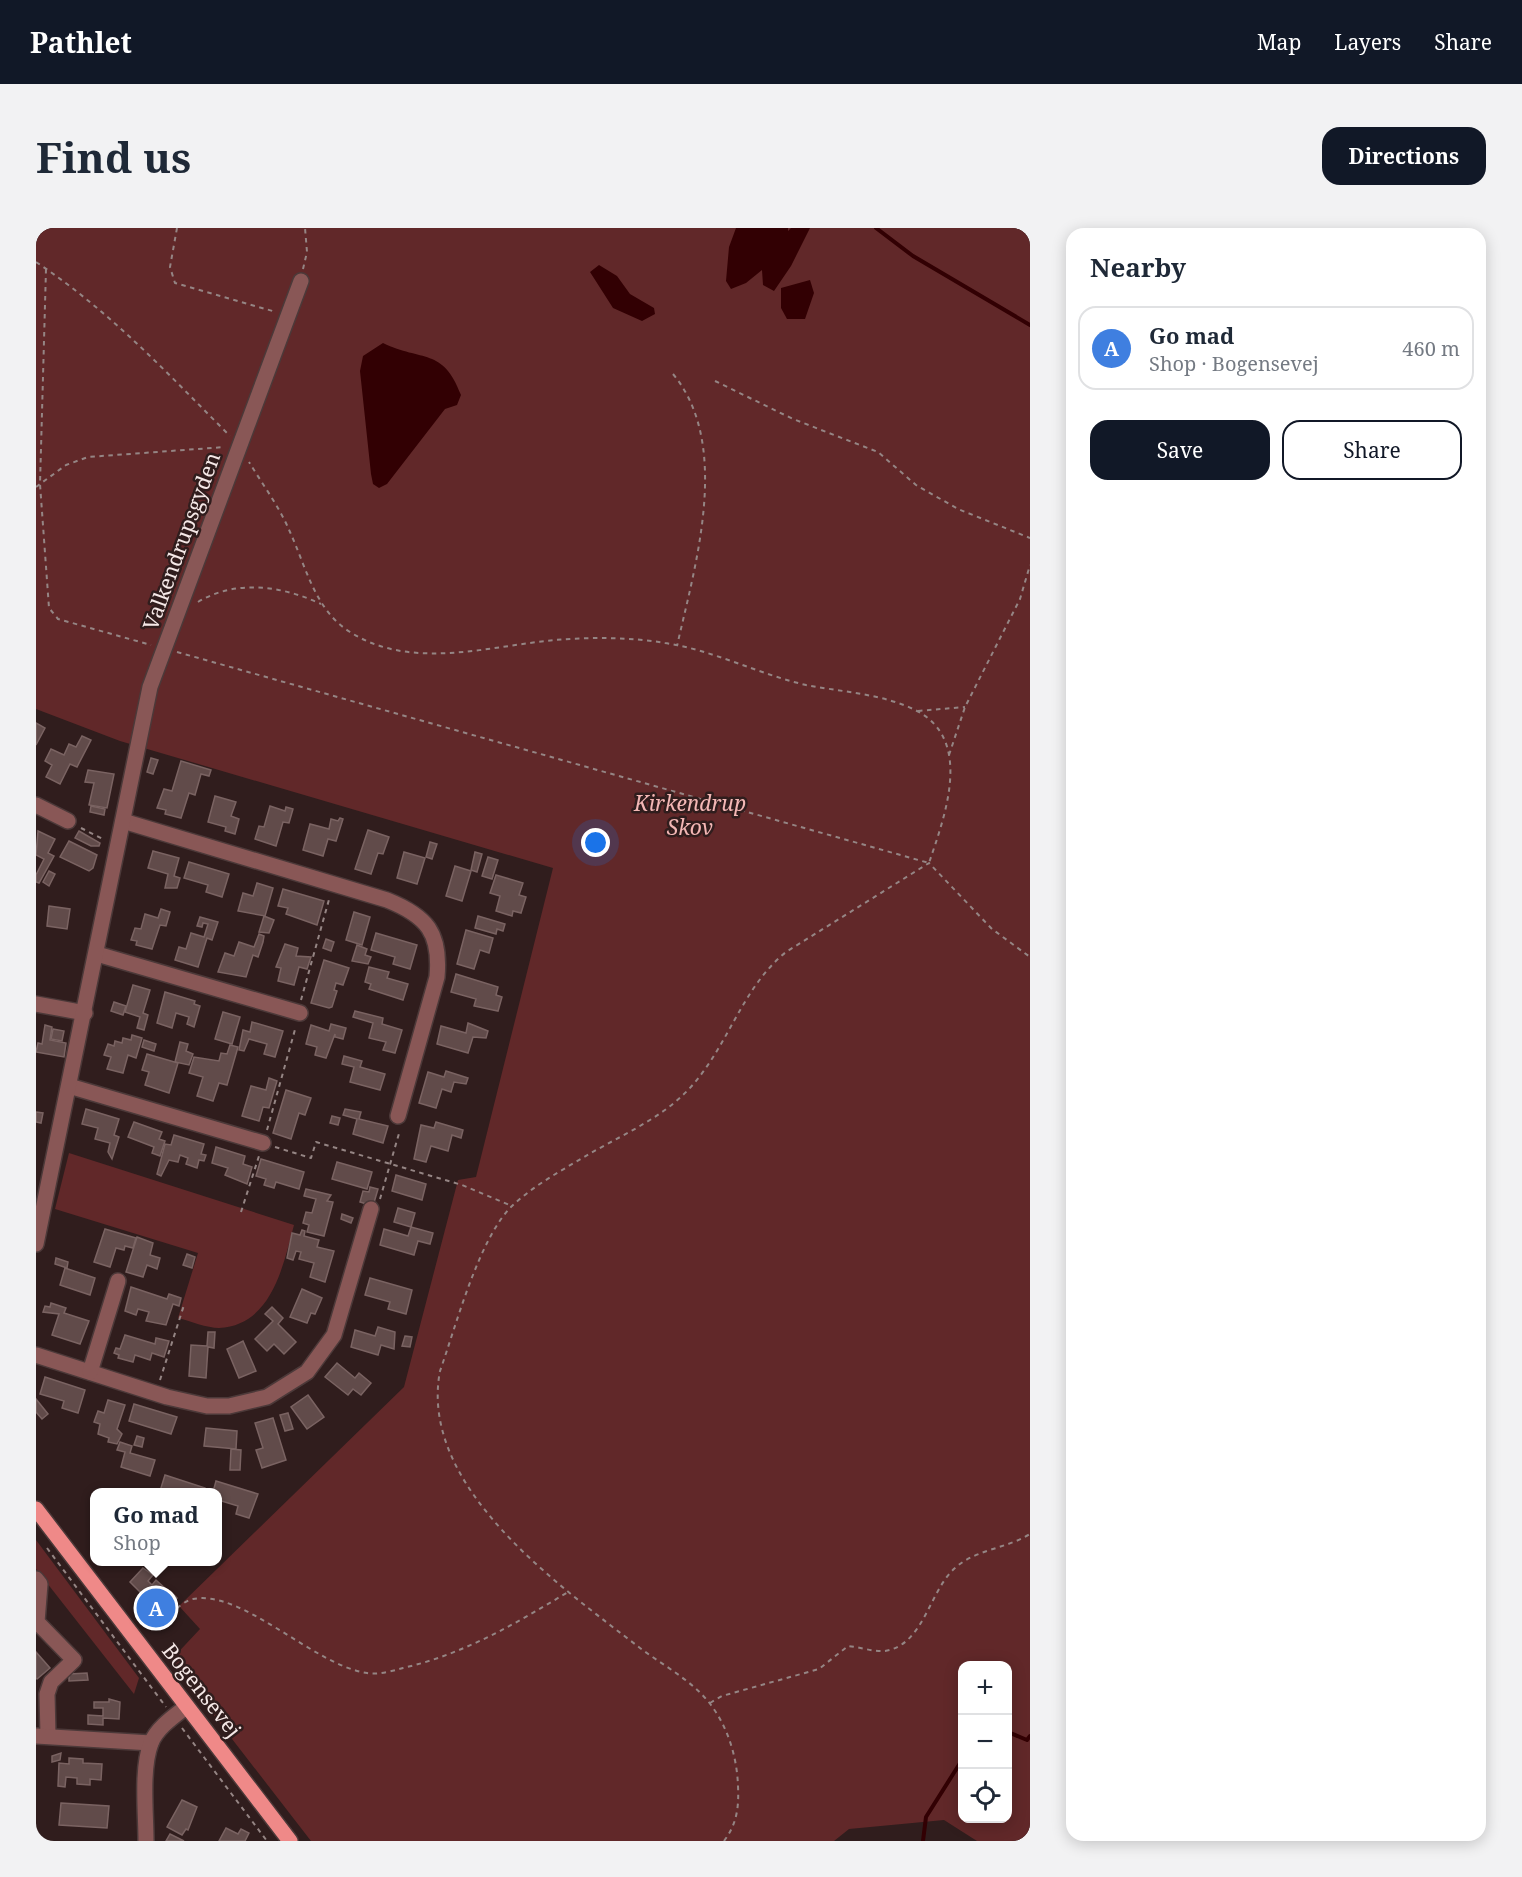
<!DOCTYPE html>
<html lang="en">
<head>
<meta charset="utf-8">
<style>
  body { margin:0; font-family:"Noto Serif",serif; background:#f2f2f3; color:#1f2937 }
  .controls { position:absolute; right:18px; bottom:18px; display:grid; overflow:hidden; border-radius:12px; box-shadow:0 3px 15px #0003 }
  .controls button { width:54px; height:54px; display:grid; place-items:center; padding:0; border:0; border-bottom:2px solid #e0e1e3; background:#fff; color:#1f2937; font:30px sans-serif }
  .you { position:absolute; left:560px; top:615px; width:21px; height:21px; margin:-15px; border:4px solid #fff; border-radius:50%; background:#1a73e8; box-shadow:0 0 0 9px #1a73e833 }
  .badge { display:grid; place-items:center; width:39px; height:39px; border-radius:50%; background:#111827; color:#fff; font-size:20px; font-weight:700 }
  .pin { position:absolute; translate:-50% -50%; border:3px solid #fff; box-shadow:0 2px 6px #0006 }
  .popup { position:absolute; left:54px; top:1260px; width:132px; height:78px; box-sizing:border-box; display:grid; place-content:center; border-radius:12px; background:#fff; filter:drop-shadow(0 2px 4px #0005); font-size:20px; white-space:nowrap; color:#747a83 }
  .popup b { font-size:22px; color:#1f2937 }
  .popup::after { content:''; position:absolute; left:50%; top:100%; margin-left:-12px; border:12px solid transparent; border-top-color:#fff }
  .list { margin:0; padding:0; list-style:none }
  h2 { display:flex; justify-content:space-between; align-items:center; height:78px; margin:0; padding:0 24px; font-size:26px }
  h2 small { font-size:20px; font-weight:400; color:#747a83 }
  .list li { display:grid; grid-template-columns:39px 1fr auto; gap:18px; align-items:center; box-sizing:border-box; height:84px; margin:0 12px 12px; padding:0 12px; border:2px solid #e0e1e3; border-radius:18px }
  .list b { display:block; font-size:22px; white-space:nowrap }
  .list p { margin:0; font-size:20px; white-space:nowrap; color:#747a83 }
  .list em { font-size:20px; font-style:normal; color:#747a83 }
  .actions { display:flex; gap:12px; padding:18px 24px }
  .actions a { flex:1; padding:14px 0; border:2px solid #111827; border-radius:18px; text-align:center; font-size:21px; color:#111827 }
  .actions .main { background:#111827; color:#fff }
  .icon { flex:none; width:33px; height:33px; fill:none; stroke:currentColor; stroke-width:2; stroke-linecap:round; stroke-linejoin:round }
  .map { position:relative; flex:none; width:994px; height:1613px; overflow:hidden; border-radius:18px }
  header { display:flex; align-items:center; gap:36px; box-sizing:border-box; height:84px; padding:0 30px; background:#111827; color:#fff }
  header strong { font-size:28px }
  nav { display:flex; gap:33px; margin-inline-start:auto; font-size:21px }
  .intro { display:flex; align-items:center; justify-content:space-between; box-sizing:border-box; height:144px; padding:0 36px }
  h1 { margin:0; font-size:42px }
  .button { padding:15px 27px; border-radius:18px; background:#111827; color:#fff; font-size:21px; font-weight:700 }
  main { display:flex; gap:36px; padding:0 36px }
  aside { flex:1; background:#fff; border-radius:18px; box-shadow:0 3px 15px #0003 }
  .map>svg:first-child { display:block }
  .green { fill:#612829; fill-rule:evenodd }
  .water { fill:#320003 }
  .lines { fill:none; stroke-linecap:round; stroke-linejoin:round }
  .stream { stroke:#320003; stroke-width:4 }
  .building { fill:#614b4a; stroke:#7a6362; stroke-width:1.5 }
  .minor-casing { stroke:#4c3939; stroke-width:18 }
  .major-casing { stroke:#4c3939; stroke-width:18 }
  .path { stroke:#958584; stroke-width:2; stroke-dasharray:4.5 4.5; stroke-linecap:butt }
  .minor { stroke:#895756; stroke-width:15 }
  .major { stroke:#ef8988; stroke-width:15 }
  .labels { text-anchor:middle; dominant-baseline:central; stroke-width:5; stroke-linejoin:round; paint-order:stroke }
  .street-label { font-size:21px; fill:#f5e8e7; stroke:#301d1d }
  .park-label { font-size:21px; font-style:italic; fill:#f4b7b5; stroke:#301d1d }
</style>
</head>
<body>
<header>
<strong>Pathlet</strong>
<nav><a>Map</a><a>Layers</a><a>Share</a></nav>
</header>
<div class="intro"><h1>Find us</h1><a class="button">Directions</a></div>
<main>
<div class="map">
<svg width="994" height="1613" viewBox="0 0 994 1613">
  <rect width="100%" height="100%" fill="#301d1d"/>
  <g class="green">
    <path d="M0,0H994V1613H941L908,1592L813,1601L798,1613H275L135,1432L164,1401L143,1378L368,1159L422,952L440,949L517,640L84,513L0,481ZM926,1438H972V1590H926Z"/>
    <path d="M33,925L258,997C247,1038 236,1097 183,1100C171,1100 154,1093 142,1090L162,1025L19,981Z"/>
    <polygon points="0,1312 103,1450 98,1466 0,1341"/>
  </g>
  <g class="water">
    <polygon points="700,0 752,0 752,3 755,0 774,0 755,38 738,63 727,57 726,42 710,55 695,61 690,53 693,19"/>
    <polygon points="563,37 581,48 594,66 618,80 619,86 606,93 577,80 554,44"/>
    <polygon points="774,52 778,65 769,91 751,91 745,80 745,60"/>
    <path d="M347,115C386,134 407,119 425,167L421,177L409,181L351,256L343,260L337,256L335,246L324,143L327,128Z"/>
  </g>
  <g class="lines">
    <g class="stream">
      <polyline points="840,0 877,28 994,97"/>
      <polyline points="972,1504 991,1512 994,1508"/>
      <polyline points="887,1613 890,1589 926,1532"/>
    </g>
  </g>
  <g class="building">
    <polygon points="0,495 9,500 0,517"/>
    <polygon points="46,508 55,512 41,539 34,536 24,556 10,549 16,537 9,533 15,521 28,527 33,516 40,519"/>
    <polygon points="115,530 122,532 117,546 111,544"/>
    <polygon points="145,533 175,542 173,548 165,546 159,567 153,565 145,590 129,586 130,582 121,580 128,561 136,563"/>
    <polygon points="52,542 78,546 71,580 53,577 58,555 49,554"/>
    <polygon points="179,568 200,574 195,588 203,591 199,606 189,603 190,599 172,594"/>
    <polygon points="55,578 69,581 68,587 54,584"/>
    <polygon points="234,578 249,583 250,579 257,581 253,595 247,594 240,618 219,611 223,598 228,599"/>
    <polygon points="304,590 307,591 300,613 292,611 287,628 267,622 274,596 293,601 295,591 302,593"/>
    <polygon points="332,602 353,609 347,626 342,625 335,646 319,641"/>
    <polygon points="2,603 19,611 12,625 18,628 3,655 0,654 0,647 8,631 0,627"/>
    <polygon points="43,603 64,615 63,618 55,618 39,610"/>
    <polygon points="33,613 61,627 57,640 53,643 24,629"/>
    <polygon points="394,614 401,616 396,631 390,629"/>
    <polygon points="117,623 143,630 138,648 144,650 141,660 129,660 132,646 112,640"/>
    <polygon points="368,624 389,630 381,656 361,650"/>
    <polygon points="439,624 446,626 441,644 435,642"/>
    <polygon points="452,629 462,632 456,651 446,648"/>
    <polygon points="153,634 193,646 186,669 170,664 172,657 148,650"/>
    <polygon points="419,638 435,643 426,673 410,668"/>
    <polygon points="13,643 19,646 13,658 7,654"/>
    <polygon points="460,647 487,655 483,667 490,669 485,685 477,683 476,688 460,683 464,668 454,665"/>
    <polygon points="221,655 237,660 229,688 202,683 207,665 217,668"/>
    <polygon points="247,661 288,673 281,697 250,686 252,680 242,678"/>
    <polygon points="13,678 34,681 31,701 11,698"/>
    <polygon points="125,681 134,684 130,698 124,697 116,721 100,717 101,713 95,712 99,700 105,701 109,686 122,690"/>
    <polygon points="318,684 334,689 326,717 310,712"/>
    <polygon points="228,688 238,692 233,705 223,704"/>
    <polygon points="442,688 469,696 467,703 461,701 460,706 439,700"/>
    <polygon points="164,689 182,694 176,712 171,710 162,739 139,732 143,719 150,721 155,705 168,709 172,696 167,695 166,699 161,698"/>
    <polygon points="430,702 457,710 453,725 444,722 438,741 421,736"/>
    <polygon points="340,705 381,717 374,741 357,736 359,729 335,722"/>
    <polygon points="223,706 228,708 227,714 222,729 217,727 210,749 182,744 189,725 198,728 203,714 218,719"/>
    <polygon points="290,711 298,714 295,723 287,720"/>
    <polygon points="249,716 262,720 260,728 275,729 271,741 263,739 258,757 242,753 245,740 240,739"/>
    <polygon points="321,717 331,721 329,727 335,729 332,736 316,733"/>
    <polygon points="288,732 313,740 307,757 300,755 298,762 301,763 296,779 293,780 275,775"/>
    <polygon points="333,739 353,744 351,750 372,756 367,772 333,761 335,756 329,754"/>
    <polygon points="420,746 462,759 460,767 466,769 462,783 438,778 440,771 415,764"/>
    <polygon points="97,757 114,762 107,785 112,787 108,802 101,800 104,789 89,784"/>
    <polygon points="129,764 159,773 158,776 164,778 158,799 151,796 153,789 140,785 136,800 121,795"/>
    <polygon points="78,774 90,778 87,787 75,783"/>
    <polygon points="319,783 347,790 346,796 366,802 359,825 347,822 350,814 333,810 337,795 317,789"/>
    <polygon points="187,784 204,789 196,816 179,811"/>
    <polygon points="216,794 247,803 239,829 228,826 231,816 213,811 208,823 203,822 207,802 214,804"/>
    <polygon points="432,795 452,803 450,810 437,809 432,825 401,816 405,798 430,805"/>
    <polygon points="295,796 310,800 307,811 299,809 299,806 290,830 279,827 281,819 270,816 275,797 293,803"/>
    <polygon points="9,797 16,799 14,812 30,815 28,829 0,824 2,815 6,816"/>
    <polygon points="17,801 28,803 26,813 15,811"/>
    <polygon points="96,807 106,810 100,830 92,827 87,845 71,841 75,829 68,827 72,816 78,818 79,813 86,815 87,810 95,812"/>
    <polygon points="108,812 120,816 118,823 106,819"/>
    <polygon points="144,814 152,816 150,823 157,826 153,837 139,834"/>
    <polygon points="194,817 202,819 191,857 183,855 177,873 161,868 167,849 153,845 158,829 183,833 185,825 191,826"/>
    <polygon points="111,826 142,835 133,865 109,857 113,844 106,842"/>
    <polygon points="308,828 326,833 324,839 349,846 344,862 314,854 318,839 306,836"/>
    <polygon points="410,843 432,850 430,856 418,854 415,864 406,861 400,880 383,875 392,844 408,849"/>
    <polygon points="233,850 241,853 233,880 227,879 223,893 206,888 215,858 230,862"/>
    <polygon points="250,862 275,870 269,887 263,885 255,911 237,905"/>
    <polygon points="50,881 83,891 78,907 83,909 76,931 72,924 74,915 59,911 62,900 46,896"/>
    <polygon points="309,881 325,884 323,891 352,898 347,915 317,906 321,891 307,887"/>
    <polygon points="0,884 7,885 5,895 0,894"/>
    <polygon points="296,888 304,890 302,897 294,895"/>
    <polygon points="98,894 126,904 123,911 129,913 124,928 116,925 118,919 92,909"/>
    <polygon points="400,894 427,902 425,910 416,907 412,923 395,918 390,934 378,931 385,897 398,900"/>
    <polygon points="138,907 168,916 165,926 170,927 168,933 163,932 161,940 150,936 152,930 144,927 142,934 133,932 125,948 121,946 129,916 135,917"/>
    <polygon points="180,919 209,928 207,936 216,939 211,956 189,947 192,940 176,935"/>
    <polygon points="225,931 268,944 263,961 240,954 238,960 228,957 230,951 220,948"/>
    <polygon points="301,934 336,944 331,961 296,951"/>
    <polygon points="360,947 390,956 386,972 356,963"/>
    <polygon points="334,959 342,961 337,978 324,974 327,963 333,964"/>
    <polygon points="270,961 295,967 291,973 297,974 288,1008 271,1004 273,997 267,995 270,984 276,985 280,971 268,968"/>
    <polygon points="362,980 379,985 375,999 397,1005 394,1016 382,1013 378,1027 344,1017 348,1001 372,1008 375,999 358,994"/>
    <polygon points="306,986 317,990 315,995 305,991"/>
    <polygon points="69,1001 100,1010 97,1020 89,1018 88,1022 80,1020 74,1039 58,1034"/>
    <polygon points="266,1002 269,1003 268,1008 283,1012 281,1019 298,1023 289,1054 274,1049 278,1035 263,1031 265,1024 260,1023 257,1032 251,1030 256,1005 264,1007"/>
    <polygon points="101,1009 117,1015 114,1027 124,1030 121,1041 111,1037 107,1049 90,1044"/>
    <polygon points="151,1026 159,1029 156,1040 147,1037"/>
    <polygon points="20,1030 32,1034 31,1040 19,1036"/>
    <polygon points="29,1040 59,1050 54,1067 24,1057"/>
    <polygon points="334,1050 376,1062 370,1086 352,1081 354,1074 329,1067"/>
    <polygon points="95,1059 131,1071 133,1066 145,1070 143,1078 137,1076 130,1097 110,1093 113,1084 102,1081 100,1087 89,1083"/>
    <polygon points="266,1061 286,1070 279,1086 275,1085 271,1095 254,1089"/>
    <polygon points="15,1075 30,1080 28,1085 53,1093 44,1116 16,1107 23,1086 7,1084 9,1078 14,1079"/>
    <polygon points="236,1079 247,1090 242,1096 260,1114 248,1126 238,1116 231,1123 219,1111 237,1093 229,1086"/>
    <polygon points="342,1099 359,1104 358,1121 345,1117 342,1127 315,1119 319,1102 339,1108"/>
    <polygon points="172,1104 179,1104 178,1120 172,1119 170,1150 153,1148 155,1117 171,1118"/>
    <polygon points="89,1107 119,1116 120,1110 133,1113 128,1129 116,1125 114,1132 99,1127 97,1134 82,1130 83,1127 78,1125 80,1120 84,1121"/>
    <polygon points="369,1108 376,1109 374,1119 366,1118"/>
    <polygon points="207,1113 220,1143 203,1150 191,1121"/>
    <polygon points="301,1135 319,1150 323,1145 335,1155 325,1167 317,1161 312,1167 289,1149"/>
    <polygon points="9,1149 49,1162 42,1185 26,1180 28,1173 4,1166"/>
    <polygon points="272,1167 288,1189 271,1201 255,1179"/>
    <polygon points="0,1171 12,1186 6,1191 0,1184"/>
    <polygon points="72,1172 89,1177 81,1201 86,1206 81,1216 72,1214 73,1210 62,1206 64,1196 58,1194 62,1183 68,1185"/>
    <polygon points="98,1176 141,1189 135,1206 93,1193"/>
    <polygon points="252,1185 257,1201 249,1203 244,1187"/>
    <polygon points="237,1190 250,1232 226,1240 220,1222 227,1220 219,1195"/>
    <polygon points="170,1200 201,1203 200,1221 168,1218"/>
    <polygon points="101,1208 108,1210 106,1219 98,1217"/>
    <polygon points="84,1214 96,1218 94,1225 119,1232 114,1248 85,1239 89,1224 81,1222"/>
    <polygon points="195,1221 205,1222 204,1242 194,1242"/>
    <polygon points="129,1247 169,1260 168,1264 124,1263"/>
    <polygon points="180,1253 222,1266 213,1290 200,1286 202,1278 182,1272 182,1264 177,1264"/>
    <polygon points="107,1340 117,1347 112,1353 116,1357 120,1352 130,1361 116,1376 94,1354"/>
    <polygon points="134,1363 141,1370 121,1393 113,1385"/>
    <polygon points="0,1424 14,1440 1,1451 0,1450"/>
    <polygon points="51,1445 52,1452 33,1453 33,1446"/>
    <polygon points="73,1471 84,1474 83,1491 67,1490 67,1497 52,1496 52,1487 67,1488 67,1480 58,1480 58,1474 73,1474"/>
    <polygon points="25,1525 24,1532 16,1534 16,1528"/>
    <polygon points="33,1530 47,1531 47,1535 66,1536 65,1552 54,1551 54,1557 41,1556 41,1550 30,1549 29,1559 22,1558 23,1535 33,1536"/>
    <polygon points="146,1572 161,1579 152,1602 150,1601 146,1607 131,1599"/>
    <polygon points="25,1575 73,1578 71,1600 23,1597"/>
    <polygon points="190,1600 202,1606 205,1601 213,1605 209,1613 183,1613"/>
    <polygon points="134,1606 148,1613 130,1613"/>
  </g>
  <g class="lines">
    <g class="minor-casing">
      <g id="minor">
        <polyline points="0,577 32,593"/>
        <path d="M87,593L351,672C391,688 405,705 401,749L362,888"/>
        <polyline points="61,726 264,785"/>
        <polyline points="0,776 49,785"/>
        <polyline points="33,858 227,915"/>
        <polyline points="0,1016 114,459 265,53"/>
        <polyline points="0,1127 131,1169 171,1178 193,1178 231,1169 271,1144 298,1107 335,981"/>
        <polyline points="54,1144 82,1053"/>
        <polyline points="0,1351 4,1356 1,1394 38,1432 15,1454 11,1466 12,1507"/>
        <polyline points="0,1508 115,1515"/>
        <path d="M110,1613C110,1585 105,1541 115,1515C121,1500 137,1489 150,1479"/>
      </g>
    </g>
    <g class="major-casing">
      <polyline id="major" points="0,1281 254,1613"/>
    </g>
    <g class="path">
      <polyline points="141,0 134,39 139,55 240,84"/>
      <path d="M0,34C75,84 131,145 194,208"/>
      <polyline points="10,41 4,256 13,380 22,391 115,417"/>
      <polyline points="267,41 271,24 269,0"/>
      <path d="M637,146C696,217 659,338 641,418"/>
      <polyline points="679,153 757,191 842,224 880,257 922,281 994,310"/>
      <polyline points="0,259 30,237 52,229 189,219"/>
      <path d="M162,374C200,351 247,358 285,376"/>
      <path d="M141,424L893,635C908,590 938,513 881,483C849,466 806,464 770,457C722,446 677,422 629,415C594,409 554,409 519,412C453,418 375,443 314,404C279,382 270,339 254,304C244,280 227,257 213,234"/>
      <polyline points="882,483 929,479"/>
      <polyline points="913,527 929,479 984,371 994,337"/>
      <polyline points="45,600 69,612"/>
      <polyline points="265,772 294,668"/>
      <polyline points="231,902 260,798"/>
      <polyline points="239,919 275,930 280,914 426,957 476,978"/>
      <polyline points="344,971 364,902"/>
      <polyline points="205,984 223,928"/>
      <polyline points="124,1152 148,1077"/>
      <polyline points="11,1320 130,1479"/>
      <path d="M141,1380C145,1377 151,1372 157,1371C206,1361 279,1438 331,1445C343,1447 356,1443 367,1440C428,1426 479,1396 532,1364"/>
      <path d="M674,1475L686,1468L783,1441L812,1418C824,1419 837,1424 849,1423C888,1417 893,1363 919,1340C940,1321 970,1321 994,1306"/>
      <polyline points="146,1500 231,1613"/>
      <path d="M688,1613C701,1596 703,1579 702,1558C701,1529 692,1500 675,1477C657,1453 628,1438 604,1420C524,1358 382,1259 404,1143C420,1098 443,1010 476,978C497,958 523,944 548,929C580,910 620,893 647,867C691,825 703,762 750,724L893,635L956,701L994,729"/>
    </g>
    <use href="#minor" class="minor"/>
    <use href="#major" class="major"/>
  </g>
  <g class="labels">
    <g class="street-label">
      <text transform="translate(145 313) rotate(-70)">Valkendrupsgyden</text>
      <text transform="translate(166 1462) rotate(52)">Bogensevej</text>
    </g>
    <g class="park-label">
      <text x="654" y="575">Kirkendrup<tspan x="654" dy="24">Skov</tspan></text>
    </g>
  </g>
</svg>
<div class="controls">
<button>+</button>
<button>−</button>
<button><svg class="icon" aria-label="locate" viewBox="0 0 24 24"><circle cx="12" cy="12" r="6"/><path d="M12 2v4M12 18v4M2 12h4M18 12h4"/></svg></button>
</div>
<div class="you"></div>
<div class="pin badge" style="left:120px;top:1380px;background:#3f7fe0">A</div>
<div class="popup"><b>Go mad</b>Shop</div>
</div>
<aside>
<h2>Nearby<small></small></h2>
<ul class="list">
<li><span class="badge" style="background:#3f7fe0">A</span><div><b>Go mad</b><p>Shop · Bogensevej</p></div><em>460 m</em></li>
</ul>
<div class="actions"><a class="main">Save</a><a>Share</a></div>
</aside>
</main>
</body>
</html>
